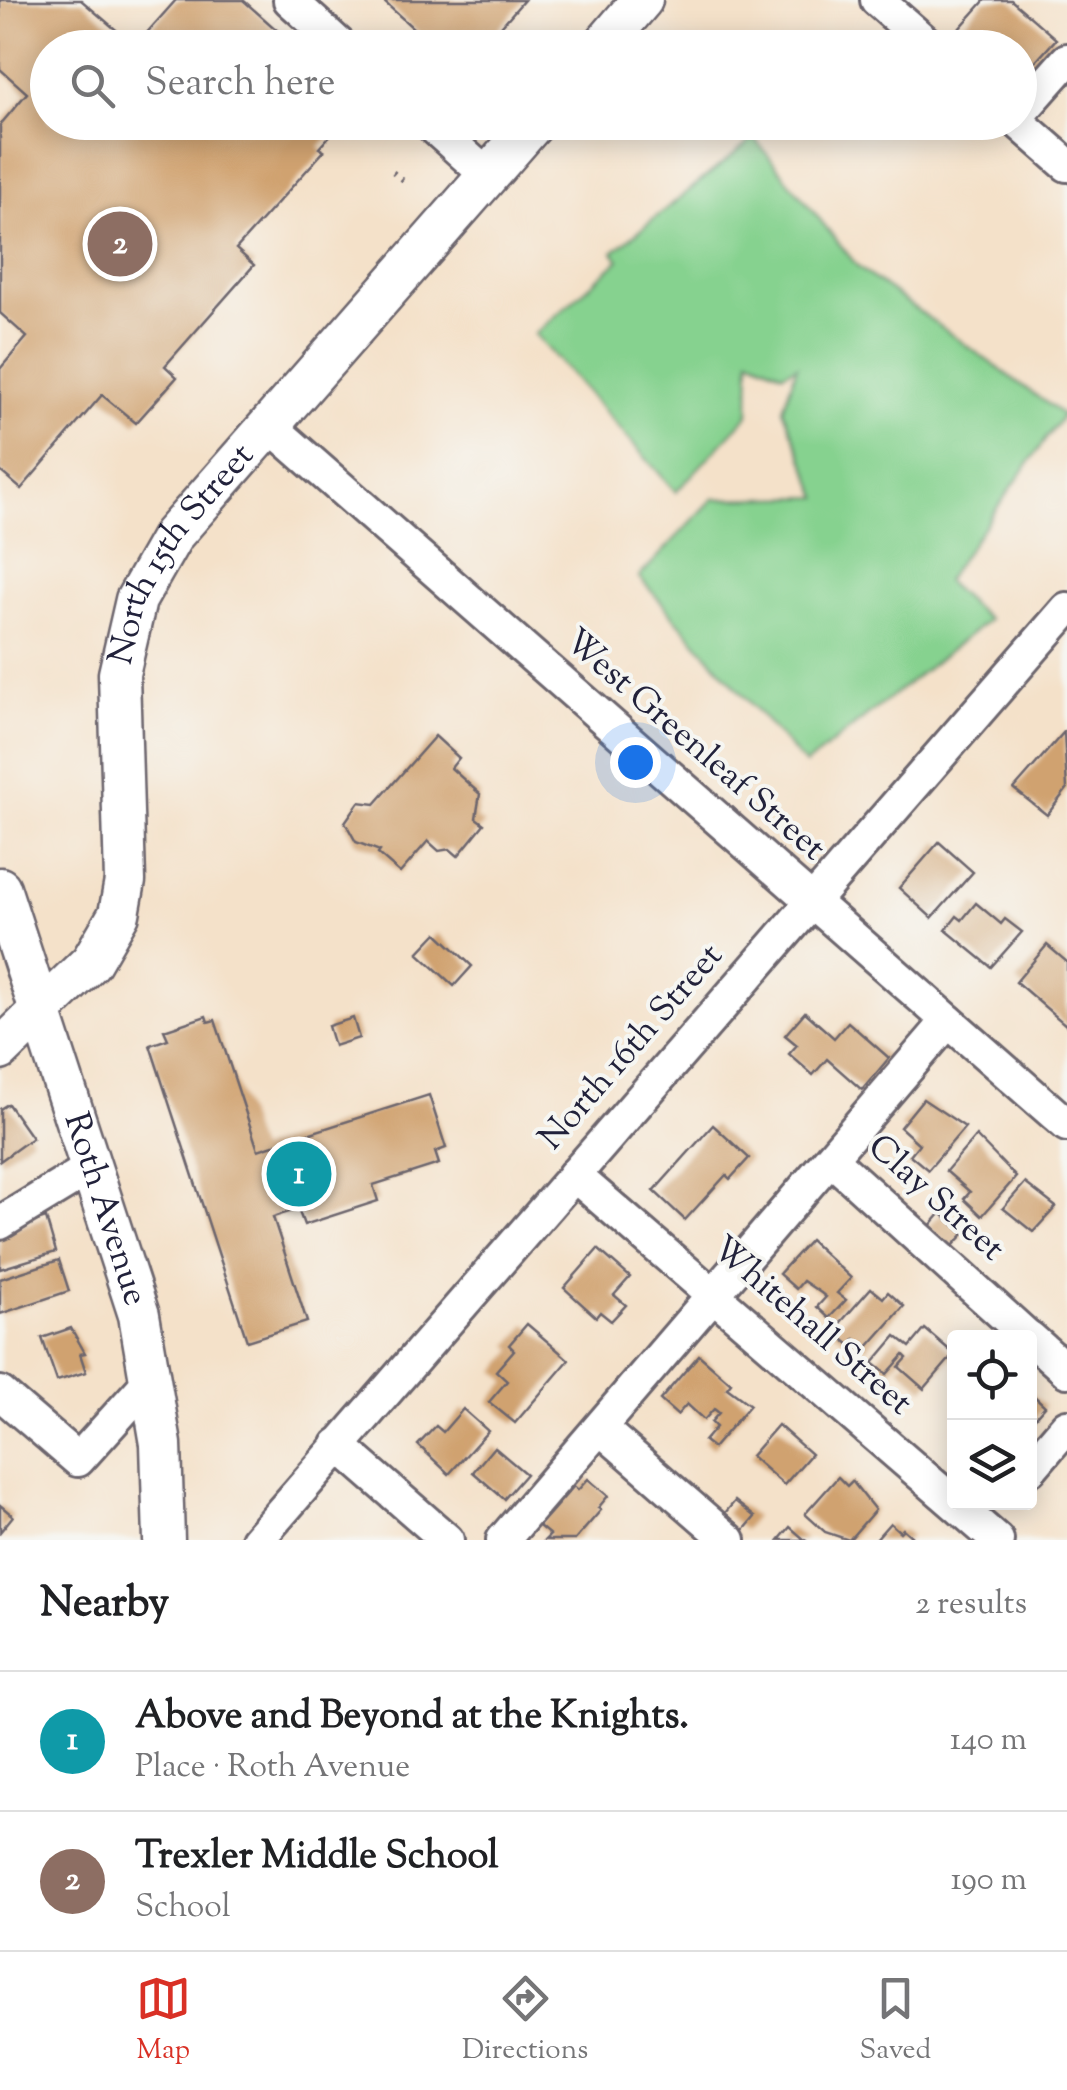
<!DOCTYPE html>
<html lang="en">
<head>
<meta charset="utf-8">
<style>
  body { margin:0; font-family:"Sorts Mill Goudy",serif; background:#f2f2f2; color:#202124 }
  .controls { position:absolute; right:30px; bottom:30px; display:grid; overflow:hidden; border-radius:10px; box-shadow:0 5px 25px #0003 }
  .controls button { width:90px; height:90px; display:grid; place-items:center; padding:0; border:0; border-bottom:2px solid #e0e0e0; background:#fff; color:#202124; font:50px sans-serif }
  .you { position:absolute; left:635px; top:762px; width:35px; height:35px; margin:-25px; border:8px solid #fff; border-radius:50%; background:#1a73e8; box-shadow:0 0 0 15px #1a73e833 }
  .badge { display:grid; place-items:center; width:65px; height:65px; border-radius:50%; background:#d93025; color:#fff; font-size:32px; font-weight:700 }
  .pin { position:absolute; translate:-50% -50%; border:5px solid #fff; box-shadow:0 2px 10px #0006 }
  .list { margin:0; padding:0; list-style:none }
  h2 { display:flex; justify-content:space-between; align-items:center; height:130px; margin:0; padding:0 40px; font-size:42px }
  h2 small { font-size:32px; font-weight:400; color:#757577 }
  .list li { display:grid; grid-template-columns:65px 1fr auto; gap:30px; align-items:center; box-sizing:border-box; height:140px; padding:0 40px; border-top:2px solid #e0e0e0 }
  .list b { display:block; font-size:38px; white-space:nowrap }
  .list p { margin:0; font-size:32px; white-space:nowrap; color:#757577 }
  .list em { font-size:32px; font-style:normal; color:#757577 }
  .icon { flex:none; width:55px; height:55px; fill:none; stroke:currentColor; stroke-width:2; stroke-linecap:round; stroke-linejoin:round }
  .map { position:relative; flex:none; width:1067px; height:1540px; overflow:hidden }
  .search { position:absolute; background:#fff; box-shadow:0 5px 25px #0003; left:30px; right:30px; top:30px; height:110px; display:flex; align-items:center; gap:25px; box-sizing:border-box; padding:0 35px; border-radius:55px; color:#757577; font-size:38px }
  .sheet { height:410px; background:#fff }
  nav { display:flex; justify-content:space-around; align-items:center; box-sizing:border-box; height:140px; border-top:2px solid #e0e0e0; background:#fff; font-size:28px; color:#757577 }
  nav a { display:grid; justify-items:center; gap:5px }
  nav .on { color:#d93025 }
  .map>svg:first-child { display:block }
  .grass { fill:#86d28f; stroke:#547a65; stroke-width:2.5 }
  .building { fill:#d0a26f }
  .lines { fill:none; stroke-linecap:round; stroke-linejoin:round }
  .minor-casing { stroke:#6c656d; stroke-width:38 }
  .major-casing { stroke:#6c656d; stroke-width:45 }
  .path { stroke:#6c656d; stroke-width:5; stroke-dasharray:2.5 8; stroke-linecap:butt }
  .minor { stroke:#fff; stroke-width:32 }
  .major { stroke:#fff; stroke-width:40 }
  .labels { text-anchor:middle; dominant-baseline:central; stroke-width:8; stroke-linejoin:round; paint-order:stroke }
  .street-label { font-size:35px; fill:#22223b; stroke:#f6f6f2 }
</style>
</head>
<body>
<div class="map">
<svg width="1067" height="1540" viewBox="0 0 1067 1540">
  <rect width="100%" height="100%" fill="#f6f6f2"/>
  <filter id="ink" filterUnits="userSpaceOnUse"><feTurbulence type="fractalNoise" baseFrequency=".01" numOctaves="2"/><feDisplacementMap in="SourceGraphic" scale="20" xChannelSelector="R" yChannelSelector="G"/><feConvolveMatrix kernelMatrix="1 2 1 2 8 2 1 2 1" color-interpolation-filters="sRGB"/></filter>
  <filter id="wash" filterUnits="userSpaceOnUse"><feTurbulence type="fractalNoise" baseFrequency=".0048" numOctaves="4" result="noise"/><feDisplacementMap in="SourceGraphic" scale="40" xChannelSelector="R" yChannelSelector="G"/><feGaussianBlur stdDeviation="2.25" result="paint"/><feColorMatrix in="noise" values="0 0 0 0 0 0 0 0 0 0 0 0 0 0 0 0 0 1.4 0 .05"/><feComposite in="paint" operator="in"/></filter>
  <g filter="url(#wash)">
    <rect width="100%" height="100%" fill="#f4e1c9"/>
    <polygon class="grass" points="754,138 859,268 1063,415 945,581 988,620 805,765 639,577 713,499 819,497 783,409 797,366 783,373 750,358 749,414 676,492 535,334 619,260 613,252"/>
    <g id="blocks">
      <g class="building">
        <polygon points="0,0 81,0 135,46 176,0 243,0 297,48 48,48 48,122 342,122 319,148 324,151 236,249 254,265 165,366 177,377 136,423 102,395 21,489 0,471 0,369 27,337 0,313 0,125 27,93 0,69"/>
        <polygon points="382,0 524,0 482,48 435,48"/>
        <polygon points="985,0 1011,0 1056,39 1020,79 1020,48 980,48 959,29"/>
        <polygon points="1064,732 1067,789 1047,815 1014,789"/>
        <polygon points="435,736 459,758 451,768 480,794 476,818 484,824 458,856 450,849 439,851 428,841 400,873 378,854 380,851 356,842 345,822 359,802 375,804"/>
        <polygon points="939,842 973,872 932,918 899,888"/>
        <polygon points="976,903 1001,924 1005,919 1022,932 991,967 946,930 957,916 962,920"/>
        <polygon points="437,933 472,966 454,986 418,953"/>
        <polygon points="1047,945 1067,962 1067,1026 1016,982"/>
        <polygon points="805,1012 834,1038 848,1022 889,1058 862,1090 827,1059 813,1075 789,1054 797,1045 785,1035"/>
        <polygon points="206,1016 208,1022 215,1020 258,1150 429,1095 446,1148 435,1152 439,1164 373,1185 378,1201 304,1225 298,1209 273,1217 307,1322 247,1341 150,1045 168,1039 164,1030"/>
        <polygon points="353,1018 359,1038 334,1046 328,1026"/>
        <polygon points="923,1099 965,1127 928,1170 910,1155 919,1144 900,1127"/>
        <polygon points="8,1104 32,1138 0,1161 0,1109"/>
        <polygon points="713,1125 749,1158 730,1179 726,1175 685,1220 654,1191"/>
        <polygon points="976,1136 1016,1177 982,1216 964,1199 970,1192 946,1171"/>
        <polygon points="1025,1183 1056,1207 1033,1232 1003,1208"/>
        <polygon points="941,1213 964,1234 951,1248 929,1227"/>
        <polygon points="46,1218 56,1252 0,1269 0,1233"/>
        <polygon points="810,1240 851,1278 837,1293 846,1300 829,1318 817,1307 826,1297 821,1293 803,1281 796,1289 779,1274"/>
        <polygon points="598,1249 630,1277 614,1295 626,1305 611,1321 600,1312 596,1317 564,1288"/>
        <polygon points="59,1260 69,1291 0,1314 0,1279"/>
        <polygon points="871,1288 883,1298 888,1292 904,1306 866,1349 855,1339 850,1345 833,1331"/>
        <polygon points="527,1324 569,1360 515,1423 489,1402 507,1381 496,1371 514,1350 509,1345"/>
        <polygon points="71,1328 85,1353 80,1354 86,1372 57,1381 42,1338"/>
        <polygon points="925,1329 954,1354 924,1389 899,1367 907,1358 904,1355 887,1374 873,1363 896,1336 910,1347"/>
        <polygon points="699,1355 731,1383 727,1388 750,1405 713,1448 704,1441 716,1427 711,1422 719,1413 714,1409 704,1420 687,1404 677,1415 660,1400"/>
        <polygon points="1030,1392 1045,1406 1030,1423"/>
        <polygon points="463,1409 488,1431 449,1474 418,1445 436,1426 443,1432"/>
        <polygon points="778,1425 811,1454 784,1485 751,1456"/>
        <polygon points="494,1447 526,1474 504,1499 473,1472"/>
        <polygon points="838,1477 847,1486 852,1481 875,1510 849,1540 825,1532 805,1514"/>
        <polygon points="588,1479 608,1496 598,1508 601,1510 575,1540 545,1540 550,1535 539,1526 574,1486 578,1490"/>
        <polygon points="735,1501 755,1517 744,1530 725,1513"/>
        <polygon points="0,1505 13,1516 0,1532"/>
        <polygon points="890,1523 900,1532 903,1529 911,1536 907,1540 875,1540"/>
        <polygon points="790,1527 805,1540 779,1540"/>
      </g>
    </g>
  </g>
  <g filter="url(#ink)">
    <use href="#blocks" fill-opacity="0" stroke="#6c656d" stroke-width="2.5"/>
    <g class="lines">
      <g class="minor-casing">
        <g id="minor">
          <polyline points="290,0 343,48"/>
          <polyline points="877,0 932,48"/>
          <polyline points="1020,113 1067,60"/>
          <polyline points="428,122 488,176"/>
          <polyline points="1018,122 1067,165"/>
          <polyline points="269,425 1067,1125"/>
          <polyline points="831,1159 1029,1338"/>
          <polyline points="574,1175 997,1540"/>
          <polyline points="0,1223 89,1169"/>
          <polyline points="1030,1338 1067,1371"/>
          <polyline points="0,1393 78,1460 152,1378"/>
          <polyline points="600,1428 729,1540"/>
          <polyline points="338,1445 447,1540"/>
          <polyline points="1030,1469 1067,1426"/>
          <polyline points="257,1540 1067,609"/>
          <polyline points="503,1540 948,1021"/>
        </g>
      </g>
      <g class="major-casing">
        <g id="major">
          <polyline points="601,48 642,0"/>
          <path id="s1" d="M0,888L139,1315L161,1444L164,1540"/>
          <path id="s2" d="M0,1050L91,962L119,914L125,881L119,674L136,600L173,535L535,122"/>
        </g>
      </g>
      <polyline class="path" points="393,172 409,185"/>
      <use href="#minor" class="minor"/>
      <use href="#major" class="major"/>
    </g>
  </g>
  <g class="labels">
    <g class="street-label">
      <text stroke="none"><textPath href="#s2" startOffset="560">North 15th Street</textPath></text>
      <text transform="translate(694 746) rotate(41)">West Greenleaf Street</text>
      <text transform="translate(632 1048) rotate(-49)">North 16th Street</text>
      <text transform="translate(935 1199) rotate(42)">Clay Street</text>
      <text stroke="none"><textPath href="#s1" startOffset="338">Roth Avenue</textPath></text>
      <text transform="translate(811 1327) rotate(41)">Whitehall Street</text>
    </g>
  </g>
</svg>
<div class="controls">
<button><svg class="icon" aria-label="locate" viewBox="0 0 24 24"><circle cx="12" cy="12" r="6"/><path d="M12 2v4M12 18v4M2 12h4M18 12h4"/></svg></button>
<button><svg class="icon" aria-label="layers" viewBox="0 0 24 24"><path d="M12 4l9 5-9 5-9-5zM3 14l9 5 9-5"/></svg></button>
</div>
<div class="you"></div>
<div class="pin badge" style="left:299px;top:1174px;background:#0f9aa8">1</div>
<div class="pin badge" style="left:120px;top:244px;background:#8d6e63">2</div>
<div class="search"><svg class="icon" aria-label="search" viewBox="0 0 24 24"><circle cx="10" cy="10" r="6"/><path d="M15 15l6 6"/></svg>Search here</div>
</div>
<section class="sheet">
<h2>Nearby<small>2 results</small></h2>
<ul class="list">
<li><span class="badge" style="background:#0f9aa8">1</span><div><b>Above and Beyond at the Knights.</b><p>Place · Roth Avenue</p></div><em>140 m</em></li>
<li><span class="badge" style="background:#8d6e63">2</span><div><b>Trexler Middle School</b><p>School</p></div><em>190 m</em></li>
</ul>
</section>
<nav>
<a class="on"><svg class="icon" aria-label="map" viewBox="0 0 24 24"><path d="M3 6l6-2 6 2 6-2v14l-6 2-6-2-6 2zM9 4v14M15 6v14"/></svg>Map</a>
<a><svg class="icon" aria-label="directions" viewBox="0 0 24 24"><path d="M12 3l9 9-9 9-9-9zM9 14v-3h6M13 9l2 2-2 2"/></svg>Directions</a>
<a><svg class="icon" aria-label="saved" viewBox="0 0 24 24"><path d="M7 4h10v16l-5-4-5 4z"/></svg>Saved</a>
</nav>
</body>
</html>
